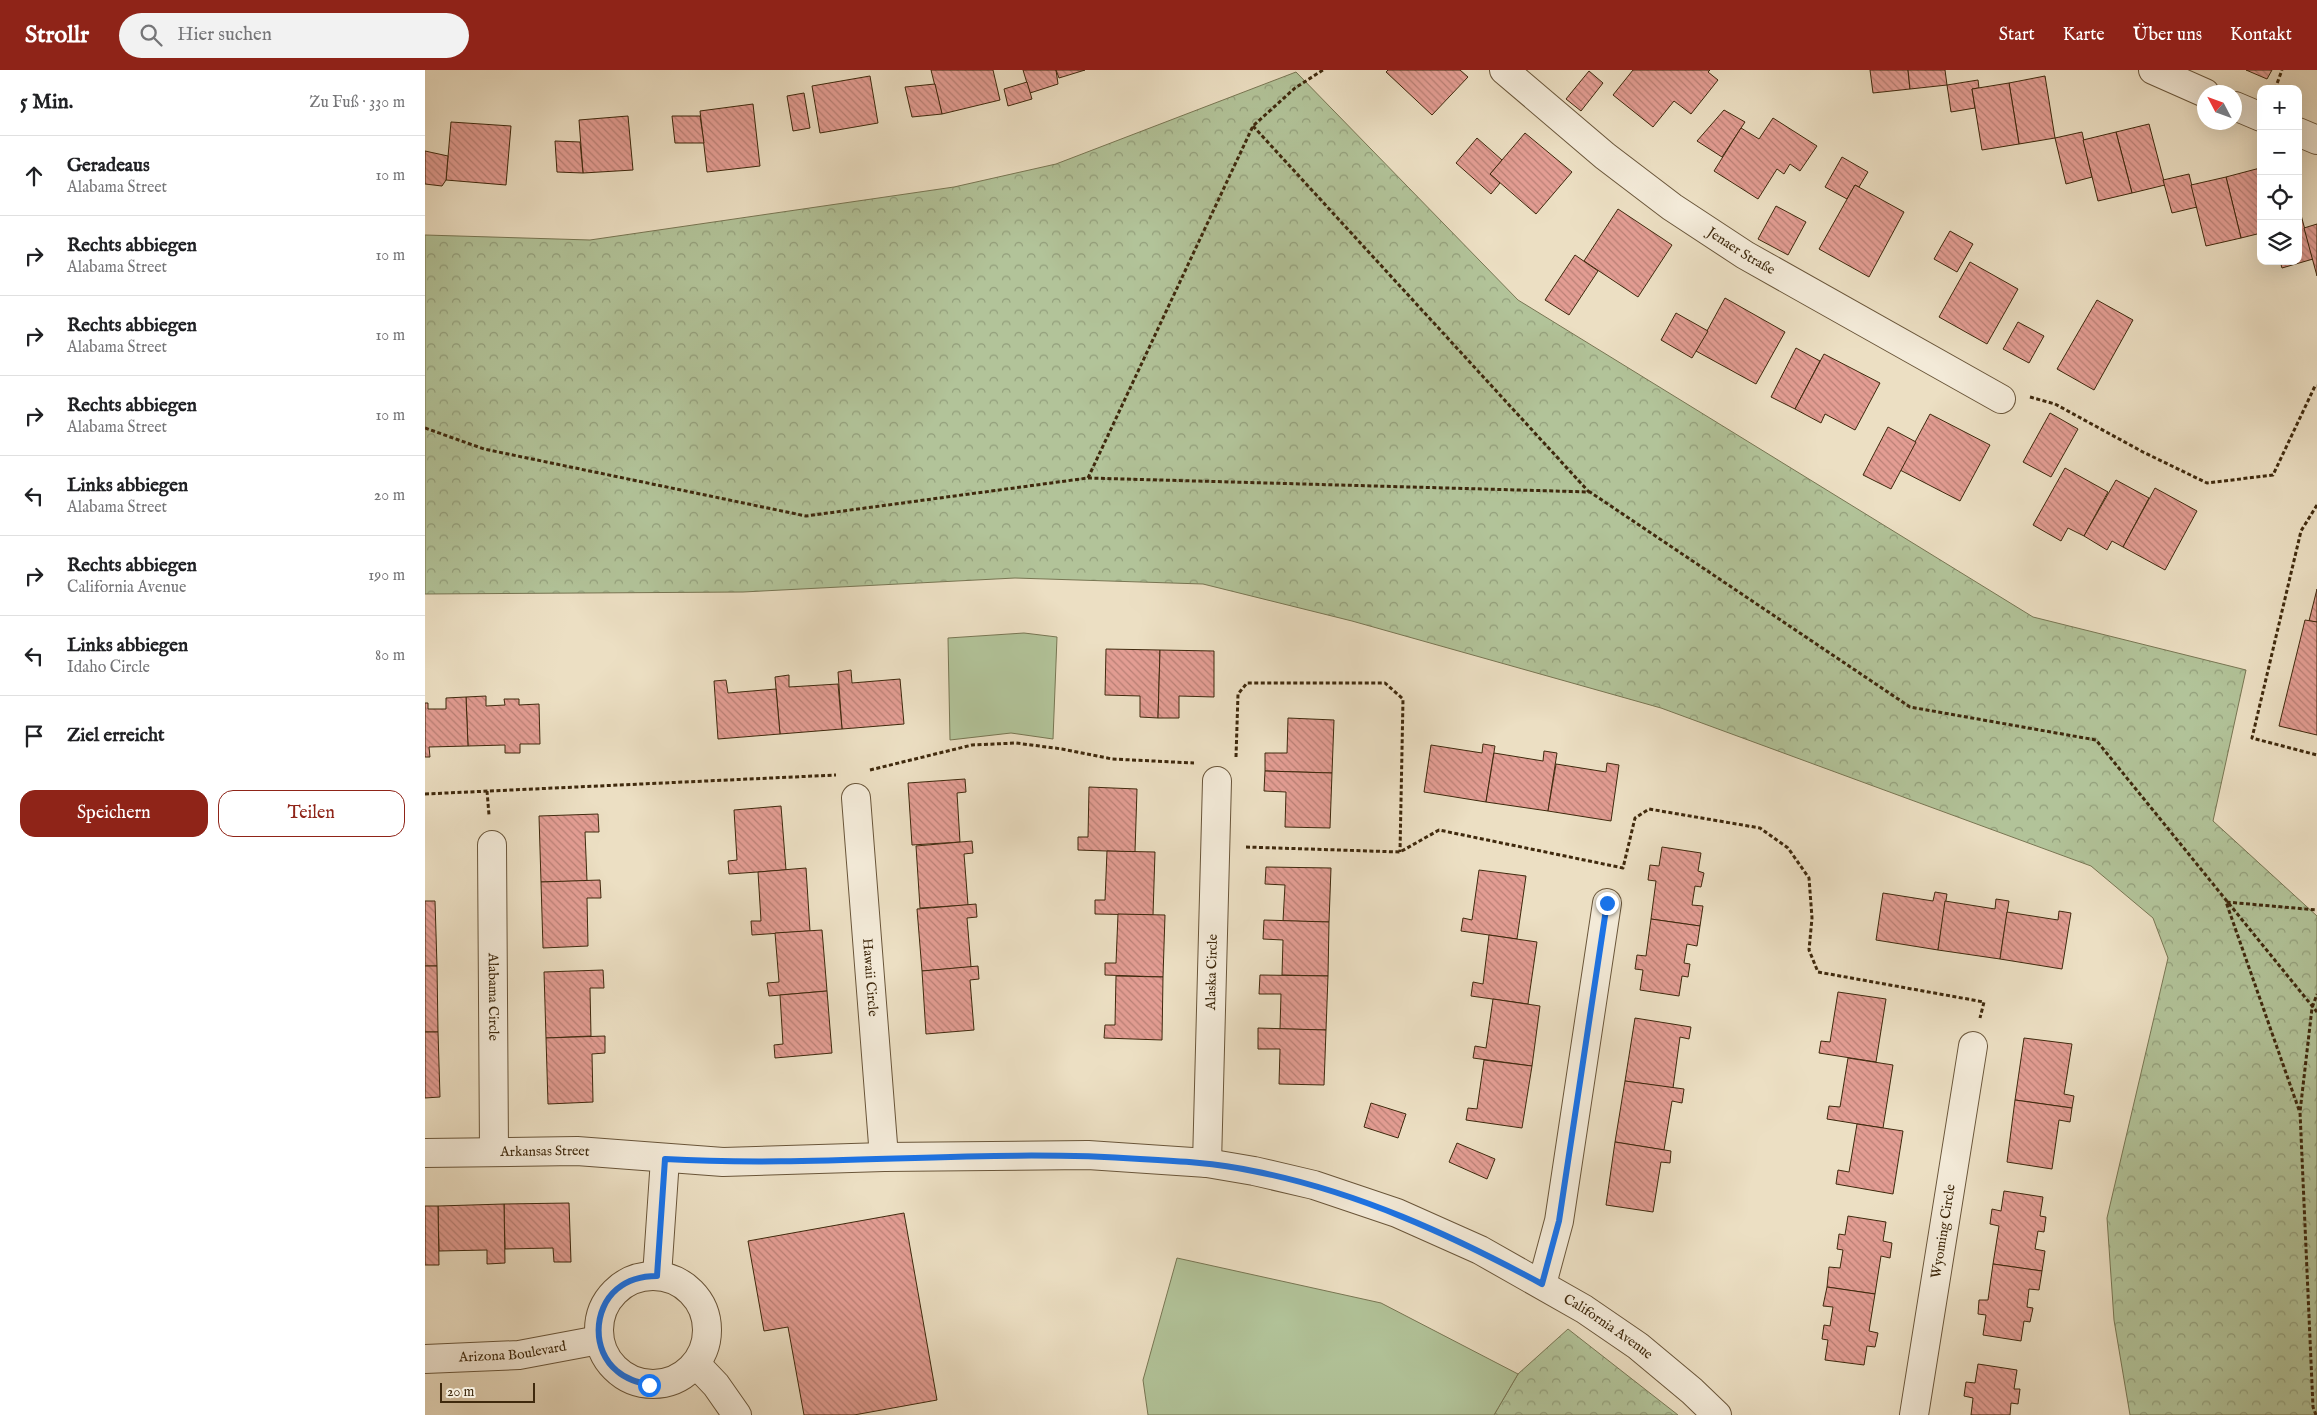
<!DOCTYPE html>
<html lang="de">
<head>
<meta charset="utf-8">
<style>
  body { margin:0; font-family:"IM FELL English",serif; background:#f2f2f2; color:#202124 }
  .controls { position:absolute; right:15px; top:15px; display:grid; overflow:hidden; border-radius:10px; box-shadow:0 5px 20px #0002 }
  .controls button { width:45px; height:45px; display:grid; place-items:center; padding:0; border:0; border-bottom:1px solid #e0e0e0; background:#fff; color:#202124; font:25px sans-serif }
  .compass { position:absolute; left:1772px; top:15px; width:45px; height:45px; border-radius:50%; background:#fff; box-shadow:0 5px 20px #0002; rotate:311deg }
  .scale { position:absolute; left:15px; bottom:12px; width:95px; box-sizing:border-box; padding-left:5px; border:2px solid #3f290d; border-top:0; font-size:14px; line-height:18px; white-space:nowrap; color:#3f290d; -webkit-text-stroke:4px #f3ead8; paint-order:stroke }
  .stop { position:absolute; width:15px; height:15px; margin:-11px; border:4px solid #1a73e8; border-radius:50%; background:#fff }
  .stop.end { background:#1a73e8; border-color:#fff; box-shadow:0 1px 5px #0008 }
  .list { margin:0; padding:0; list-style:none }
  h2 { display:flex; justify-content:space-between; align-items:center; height:65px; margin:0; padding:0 20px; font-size:21px }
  h2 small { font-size:16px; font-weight:400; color:#757577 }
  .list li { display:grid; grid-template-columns:32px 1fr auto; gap:15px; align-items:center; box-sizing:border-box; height:80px; padding:0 20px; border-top:1px solid #e0e0e0 }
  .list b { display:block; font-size:19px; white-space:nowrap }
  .list p { margin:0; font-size:16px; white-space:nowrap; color:#757577 }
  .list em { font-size:16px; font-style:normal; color:#757577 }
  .actions { display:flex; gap:10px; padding:15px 20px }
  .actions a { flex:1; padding:11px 0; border:1px solid #8f2418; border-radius:15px; text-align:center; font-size:18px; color:#8f2418 }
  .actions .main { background:#8f2418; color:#fff }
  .icon { flex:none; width:28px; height:28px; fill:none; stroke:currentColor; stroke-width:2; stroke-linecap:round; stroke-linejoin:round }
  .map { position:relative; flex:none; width:1892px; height:1345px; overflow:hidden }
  header { display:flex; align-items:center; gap:30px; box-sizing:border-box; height:70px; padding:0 25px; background:#8f2418; color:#fff }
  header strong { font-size:24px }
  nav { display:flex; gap:28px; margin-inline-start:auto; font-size:18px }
  .search { width:350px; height:45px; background:#f2f2f2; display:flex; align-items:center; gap:12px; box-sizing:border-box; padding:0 18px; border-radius:28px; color:#757577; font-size:19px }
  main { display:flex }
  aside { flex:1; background:#fff }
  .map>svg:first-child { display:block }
  .forest { fill:url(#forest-crowns); stroke:#787653 }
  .green { fill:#b2c399; stroke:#787653 }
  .building { fill:url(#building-back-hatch); stroke:#3f290d }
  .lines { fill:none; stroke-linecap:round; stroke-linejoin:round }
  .minor-casing { stroke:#6a563a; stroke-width:30 }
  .path { stroke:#3f290d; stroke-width:3; stroke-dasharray:4 2.5; stroke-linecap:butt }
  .minor { stroke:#f3ead8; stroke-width:28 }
  .route { stroke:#1a73e8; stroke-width:6 }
  .labels { text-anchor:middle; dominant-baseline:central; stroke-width:4; stroke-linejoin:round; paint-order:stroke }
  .street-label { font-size:14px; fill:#3f290d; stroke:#f3ead8 }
</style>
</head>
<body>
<header>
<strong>Strollr</strong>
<div class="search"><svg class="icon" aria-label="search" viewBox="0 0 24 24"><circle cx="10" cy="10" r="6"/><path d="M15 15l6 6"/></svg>Hier suchen</div>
<nav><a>Start</a><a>Karte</a><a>Über uns</a><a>Kontakt</a></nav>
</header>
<main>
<aside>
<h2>5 Min.<small>Zu Fuß · 330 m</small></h2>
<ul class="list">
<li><svg class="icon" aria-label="ahead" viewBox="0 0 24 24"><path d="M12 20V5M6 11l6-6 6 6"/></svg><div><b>Geradeaus</b><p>Alabama Street</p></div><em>10 m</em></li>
<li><svg class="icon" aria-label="right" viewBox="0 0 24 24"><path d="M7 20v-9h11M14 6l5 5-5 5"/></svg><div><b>Rechts abbiegen</b><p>Alabama Street</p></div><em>10 m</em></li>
<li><svg class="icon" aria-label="right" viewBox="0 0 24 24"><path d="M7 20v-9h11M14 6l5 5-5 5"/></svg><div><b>Rechts abbiegen</b><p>Alabama Street</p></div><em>10 m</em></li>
<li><svg class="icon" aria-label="right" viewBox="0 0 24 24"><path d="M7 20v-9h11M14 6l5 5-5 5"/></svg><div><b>Rechts abbiegen</b><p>Alabama Street</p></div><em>10 m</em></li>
<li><svg class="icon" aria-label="left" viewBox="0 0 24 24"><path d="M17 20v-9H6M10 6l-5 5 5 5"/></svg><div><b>Links abbiegen</b><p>Alabama Street</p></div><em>20 m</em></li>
<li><svg class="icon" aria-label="right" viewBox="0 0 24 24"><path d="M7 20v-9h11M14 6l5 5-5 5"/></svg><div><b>Rechts abbiegen</b><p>California Avenue</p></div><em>190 m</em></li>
<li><svg class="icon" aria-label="left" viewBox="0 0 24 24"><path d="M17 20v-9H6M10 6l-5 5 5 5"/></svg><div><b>Links abbiegen</b><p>Idaho Circle</p></div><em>80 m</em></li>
<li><svg class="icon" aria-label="arrive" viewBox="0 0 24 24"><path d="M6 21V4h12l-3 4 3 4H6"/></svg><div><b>Ziel erreicht</b></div></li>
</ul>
<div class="actions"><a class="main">Speichern</a><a>Teilen</a></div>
</aside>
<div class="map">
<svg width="1892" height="1345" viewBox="0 0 1892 1345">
  <defs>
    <pattern id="forest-crowns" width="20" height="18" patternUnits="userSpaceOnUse" patternTransform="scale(1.25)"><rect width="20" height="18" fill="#b2c399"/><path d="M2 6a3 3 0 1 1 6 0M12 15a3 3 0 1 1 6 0" fill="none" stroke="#929e7b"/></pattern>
    <pattern id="building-back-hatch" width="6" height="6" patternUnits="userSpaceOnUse" patternTransform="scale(1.25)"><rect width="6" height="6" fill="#e39d93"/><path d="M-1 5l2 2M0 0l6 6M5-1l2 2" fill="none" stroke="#b98076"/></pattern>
  </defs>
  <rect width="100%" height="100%" fill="#ecdfc3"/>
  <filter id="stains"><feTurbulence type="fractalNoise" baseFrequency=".004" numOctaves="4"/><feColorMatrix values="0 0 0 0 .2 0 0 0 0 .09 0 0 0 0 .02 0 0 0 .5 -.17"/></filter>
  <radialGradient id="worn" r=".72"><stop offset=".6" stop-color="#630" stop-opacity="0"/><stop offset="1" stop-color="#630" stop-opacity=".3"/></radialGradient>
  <g class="forest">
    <polygon points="871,2 1093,230 1608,547 1821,600 1788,751 1892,846 1892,1345 1705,1345 1689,1250 1682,1148 1743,888 1728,848 1666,796 1236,638 927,551 778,514 590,508 318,522 0,524 0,165 165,170 529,117 631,94"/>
    <polygon points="1143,1259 1253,1345 1069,1345 1093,1304"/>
  </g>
  <g class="green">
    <polygon points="599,563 632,567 628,669 586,663 525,670 523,568"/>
    <polygon points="752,1188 956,1233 1093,1304 1069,1345 723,1345 718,1310"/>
  </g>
  <g class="building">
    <polygon points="506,0 568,0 575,30 517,44"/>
    <polygon points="598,0 631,0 633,14 605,23"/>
    <polygon points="631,0 660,0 634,8"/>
    <polygon points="963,0 1035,0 1043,7 1007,45 961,2"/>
    <polygon points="1208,0 1285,0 1283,2 1293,10 1266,44 1249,31 1228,57 1188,25"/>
    <polygon points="1445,0 1483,0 1485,19 1448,23"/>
    <polygon points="1483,0 1520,0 1522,15 1485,19"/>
    <polygon points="1821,0 1847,0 1842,9"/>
    <polygon points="1164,1 1178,13 1156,41 1141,29"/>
    <polygon points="445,6 453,53 395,63 387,16"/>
    <polygon points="1620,6 1630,68 1594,74 1584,13"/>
    <polygon points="1553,10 1554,18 1547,19 1550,38 1526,42 1522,15"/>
    <polygon points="602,12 607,29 583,36 579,19"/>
    <polygon points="1584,13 1594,74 1557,80 1547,19"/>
    <polygon points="510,14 517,44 487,47 480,17"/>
    <polygon points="379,23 385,58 368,61 362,26"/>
    <polygon points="328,34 335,96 282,102 275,41"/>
    <polygon points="1299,40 1320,52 1297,87 1272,71"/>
    <polygon points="203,46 208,100 158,103 154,50"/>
    <polygon points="247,46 275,46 279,73 250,73"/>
    <polygon points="1348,48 1392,76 1375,101 1365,94 1359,104 1352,99 1333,129 1289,101 1316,58 1334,69"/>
    <polygon points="26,52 86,56 81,115 21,110"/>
    <polygon points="1724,54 1740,115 1707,123 1691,62"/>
    <polygon points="1657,62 1667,107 1641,114 1630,68"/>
    <polygon points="1691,62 1707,123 1673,131 1658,70"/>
    <polygon points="1100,63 1147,102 1111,144 1065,104"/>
    <polygon points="1052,68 1077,90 1065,104 1075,113 1066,124 1031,93"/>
    <polygon points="130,71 155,72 158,103 132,102"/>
    <polygon points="0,81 23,86 21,110 17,116 0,114"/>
    <polygon points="1417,87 1443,102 1434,117 1430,115 1422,129 1400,117"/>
    <polygon points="1835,98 1836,163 1816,168 1801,107"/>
    <polygon points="1764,104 1772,137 1747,143 1738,110"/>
    <polygon points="1801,107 1816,168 1781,176 1766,115"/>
    <polygon points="1430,115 1479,142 1444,207 1394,179"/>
    <polygon points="1351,136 1381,152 1363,185 1333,169"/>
    <polygon points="1193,139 1247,175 1213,227 1159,191"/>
    <polygon points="1873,145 1876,145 1888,189 1857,198 1855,191 1873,191"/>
    <polygon points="1892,154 1892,206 1879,158"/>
    <polygon points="1525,161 1548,174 1532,202 1509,189"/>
    <polygon points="1150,185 1173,201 1144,245 1120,230"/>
    <polygon points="1545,192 1593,219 1562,274 1514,247"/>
    <polygon points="1300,228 1360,262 1331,314 1271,281"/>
    <polygon points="1672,230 1708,250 1669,320 1632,299"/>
    <polygon points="1251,243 1283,261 1267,288 1236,270"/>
    <polygon points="1593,252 1619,266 1604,293 1578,279"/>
    <polygon points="1371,278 1395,291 1370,339 1346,327"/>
    <polygon points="1399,284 1455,313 1430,360 1400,344 1396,353 1370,339"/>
    <polygon points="1625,343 1653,359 1626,407 1598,392"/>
    <polygon points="1505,344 1565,375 1535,431 1475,400"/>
    <polygon points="1463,357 1491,372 1466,419 1438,405"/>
    <polygon points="1640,398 1683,422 1659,466 1643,458 1636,471 1608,455"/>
    <polygon points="1691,410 1724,428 1698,477 1687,471 1682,480 1659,466"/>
    <polygon points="1730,418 1772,441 1740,500 1698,477"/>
    <polygon points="1892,519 1892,552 1884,551"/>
    <polygon points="1880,550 1892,552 1892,665 1854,656"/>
    <polygon points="681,579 735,580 733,648 715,647 715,626 680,625"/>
    <polygon points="735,580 789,581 789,627 754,626 754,648 733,648"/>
    <polygon points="426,600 427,613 475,609 479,654 417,659 413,602"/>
    <polygon points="364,605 364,617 413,614 417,659 355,664 350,607"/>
    <polygon points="301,610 303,623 351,619 355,664 293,669 289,611"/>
    <polygon points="61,626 61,636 80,635 79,629 94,629 94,635 114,634 115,674 95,674 95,683 80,683 80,675 43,676 41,627"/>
    <polygon points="41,627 43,676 4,677 5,687 0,687 0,633 3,633 3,639 21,639 21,628"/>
    <polygon points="863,648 909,650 907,703 840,701 840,683 862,683"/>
    <polygon points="1058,674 1070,676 1061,732 999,722 1006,675 1057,683"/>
    <polygon points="1119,681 1132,683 1123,741 1061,732 1069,683 1118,691"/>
    <polygon points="1182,693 1194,695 1186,751 1123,741 1131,694 1181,702"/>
    <polygon points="840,701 907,703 905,758 860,757 861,722 839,721"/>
    <polygon points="540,709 541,722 532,723 535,772 487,775 483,713"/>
    <polygon points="664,717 712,719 710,782 653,780 653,767 663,767"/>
    <polygon points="356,736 361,800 304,804 303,791 312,790 309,740"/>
    <polygon points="173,744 174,762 160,762 162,811 116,812 114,746"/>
    <polygon points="547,771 548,783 539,784 543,835 495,838 491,776"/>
    <polygon points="1237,777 1276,783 1273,801 1279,803 1276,817 1270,816 1267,835 1278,836 1275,856 1226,849 1231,811 1223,810 1225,795 1234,796"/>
    <polygon points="682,781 730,782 728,845 670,844 670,830 680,830"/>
    <polygon points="841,797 906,798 904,852 858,851 860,815 840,814"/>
    <polygon points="381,798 385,861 327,865 326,851 336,851 333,802"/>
    <polygon points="1054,800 1101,806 1092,869 1036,861 1038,848 1047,850"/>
    <polygon points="175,810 176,828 162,828 163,876 118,878 116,812"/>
    <polygon points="1510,822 1522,824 1513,880 1451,870 1458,823 1508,831"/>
    <polygon points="1571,829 1584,831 1575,889 1513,880 1520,831 1570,839"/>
    <polygon points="0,831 10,831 12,896 0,896"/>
    <polygon points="551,834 552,847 542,848 546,897 497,901 492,839"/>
    <polygon points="1634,841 1646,843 1637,899 1575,889 1582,842 1633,850"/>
    <polygon points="693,844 740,845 738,907 680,905 680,893 691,893"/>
    <polygon points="1226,849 1275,856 1272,876 1262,874 1259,893 1265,894 1263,907 1257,906 1254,926 1215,920 1218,900 1210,899 1212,885 1221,886"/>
    <polygon points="839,850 904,852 903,906 857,905 858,870 838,869"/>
    <polygon points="397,860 402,921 344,926 342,913 354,912 350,863"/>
    <polygon points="1064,865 1112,872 1103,934 1046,926 1048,912 1058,914"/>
    <polygon points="0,896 12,896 13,962 0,962"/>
    <polygon points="553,896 554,909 545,910 549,960 501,964 497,901"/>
    <polygon points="178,900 179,918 165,918 166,966 121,968 119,902"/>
    <polygon points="835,905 903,906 901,960 855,959 856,924 834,924"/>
    <polygon points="691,906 738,907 737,970 679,968 680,955 690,955"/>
    <polygon points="402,921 407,983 350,988 349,975 358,974 355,925"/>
    <polygon points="1413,922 1461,929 1451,992 1394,983 1396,971 1405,972"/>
    <polygon points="1068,929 1115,936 1107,996 1048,988 1050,976 1061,978"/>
    <polygon points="1210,948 1266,957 1264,969 1255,967 1248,1018 1200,1011"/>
    <polygon points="833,958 901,960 899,1015 854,1014 855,979 833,979"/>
    <polygon points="0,962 13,962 15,1027 0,1028"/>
    <polygon points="180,966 180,983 167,984 168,1032 123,1034 121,968"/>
    <polygon points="1599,968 1647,974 1639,1024 1649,1026 1647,1038 1590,1030"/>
    <polygon points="1423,988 1468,995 1458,1058 1402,1049 1404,1036 1415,1037"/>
    <polygon points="1059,990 1107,996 1097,1058 1041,1050 1043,1038 1052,1039"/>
    <polygon points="1200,1011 1259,1019 1257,1033 1247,1031 1239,1080 1190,1072"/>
    <polygon points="1590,1030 1647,1038 1645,1052 1634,1050 1627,1099 1582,1092"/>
    <polygon points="946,1033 981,1044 973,1068 939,1057"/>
    <polygon points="1432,1054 1478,1061 1468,1124 1411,1114 1413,1100 1424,1102"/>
    <polygon points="1190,1072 1246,1081 1245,1093 1236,1092 1228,1142 1181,1135"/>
    <polygon points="1032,1073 1070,1089 1062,1109 1024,1092"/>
    <polygon points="1579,1121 1618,1127 1615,1146 1621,1147 1619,1162 1613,1161 1610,1179 1620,1181 1617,1201 1568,1194 1574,1156 1565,1154 1567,1139 1576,1141"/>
    <polygon points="144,1133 146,1192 129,1192 128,1178 80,1179 79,1134"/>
    <polygon points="79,1134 80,1193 62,1194 62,1180 14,1181 13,1136"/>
    <polygon points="0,1136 13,1136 14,1195 0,1195"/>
    <polygon points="479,1143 512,1330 429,1345 379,1345 363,1257 339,1261 323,1171"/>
    <polygon points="1423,1146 1461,1152 1458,1171 1467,1173 1465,1188 1456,1186 1450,1224 1402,1217 1404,1197 1415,1198 1418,1180 1412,1179 1414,1164 1420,1165"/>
    <polygon points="1568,1194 1617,1201 1614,1220 1604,1219 1602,1237 1608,1238 1605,1252 1599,1251 1596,1271 1558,1265 1561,1245 1553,1244 1554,1230 1563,1230"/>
    <polygon points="1402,1217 1450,1224 1444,1261 1453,1263 1450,1277 1442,1276 1439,1295 1400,1290 1403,1270 1397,1269 1399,1255 1405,1256 1408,1237 1398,1236"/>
    <polygon points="1553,1294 1592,1300 1589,1319 1595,1319 1593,1334 1586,1333 1585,1345 1546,1345 1548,1328 1539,1326 1541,1312 1550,1313"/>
  </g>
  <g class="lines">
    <g class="minor-casing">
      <g id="minor">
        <path id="s1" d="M1079,0L1180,86L1247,137L1320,185L1576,329"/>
        <polyline points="1728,0 1780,23"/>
        <polyline points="1810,36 1836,47"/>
        <polyline points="1873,62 1892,70"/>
        <path id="s2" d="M431,728L459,1087"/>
        <path id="s3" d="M67,775L69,1081"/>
        <path id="s4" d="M0,1083L152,1081L298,1092L459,1087L663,1085L782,1093L829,1101L889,1115L972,1143L1055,1180L1159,1239L1213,1276L1267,1321L1292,1345"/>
        <path id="s5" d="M782,1093L792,711"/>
        <circle cx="228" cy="1260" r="54"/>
        <polyline points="232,1206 240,1089"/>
        <polyline points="1117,1214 1134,1151 1182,833"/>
        <path id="s6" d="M0,1289L94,1285L174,1270"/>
        <polyline points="271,1294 291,1315 312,1345"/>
        <path id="s7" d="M1489,1345L1548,976"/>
      </g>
    </g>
    <g class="path">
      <polyline points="1850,19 1857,0"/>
      <polyline points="828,56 1164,422"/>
      <polyline points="1605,327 1630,334 1718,382 1782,413 1848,405 1890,316 1892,316"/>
      <polyline points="0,358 59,379 381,446 663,408 1165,422 1485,637 1671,670 1892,942"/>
      <polyline points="663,408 828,56 870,18 898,0"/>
      <polyline points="1892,435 1876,461 1827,668 1892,685"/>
      <polyline points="811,687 813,624 822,613 960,613 978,629 975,782"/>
      <polyline points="445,700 547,675 591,673 637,679 687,689 769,693"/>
      <polyline points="62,721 64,745"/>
      <polyline points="0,724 411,705"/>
      <polyline points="821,777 975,782 1014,760 1198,798 1210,748 1224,739 1335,758 1363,778 1384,808 1387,848 1384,880 1393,902 1559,932 1555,948"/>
      <polyline points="1874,1040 1801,832 1892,840"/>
      <polyline points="1891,1345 1888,1337 1875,1042 1887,938 1892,924"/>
    </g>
    <use href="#minor" class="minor"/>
  </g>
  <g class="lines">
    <path class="route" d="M224,1315C212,1312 201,1309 192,1301C167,1281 168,1239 192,1219C204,1209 218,1206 232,1206L240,1089C399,1098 557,1078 715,1089C753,1091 791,1093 828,1101C931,1121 1026,1165 1117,1214L1134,1151L1182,833"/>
  </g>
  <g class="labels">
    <g class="street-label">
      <text stroke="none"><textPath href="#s1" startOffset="299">Jenaer Straße</textPath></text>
      <text stroke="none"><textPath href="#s5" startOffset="191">Alaska Circle</textPath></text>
      <text stroke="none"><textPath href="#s2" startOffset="180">Hawaii Circle</textPath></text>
      <text stroke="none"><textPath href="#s3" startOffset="152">Alabama Circle</textPath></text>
      <text stroke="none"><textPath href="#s4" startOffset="120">Arkansas Street</textPath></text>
      <text stroke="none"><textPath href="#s7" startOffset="186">Wyoming Circle</textPath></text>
      <text stroke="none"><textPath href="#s4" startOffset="1220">California Avenue</textPath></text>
      <text stroke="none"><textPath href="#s6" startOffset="88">Arizona Boulevard</textPath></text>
    </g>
  </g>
  <rect width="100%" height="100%" filter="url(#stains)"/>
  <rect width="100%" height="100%" fill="url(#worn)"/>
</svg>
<div class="controls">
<button>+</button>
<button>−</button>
<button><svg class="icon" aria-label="locate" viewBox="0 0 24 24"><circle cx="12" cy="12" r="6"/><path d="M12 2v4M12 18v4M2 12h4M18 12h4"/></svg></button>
<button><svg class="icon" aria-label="layers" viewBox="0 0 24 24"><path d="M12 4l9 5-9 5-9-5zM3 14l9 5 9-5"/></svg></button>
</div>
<svg class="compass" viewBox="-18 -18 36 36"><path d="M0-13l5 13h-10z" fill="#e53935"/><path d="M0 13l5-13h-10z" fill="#757577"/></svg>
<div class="scale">20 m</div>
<div class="stop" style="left:224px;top:1315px"></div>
<div class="stop end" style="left:1182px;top:833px"></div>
</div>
</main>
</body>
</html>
